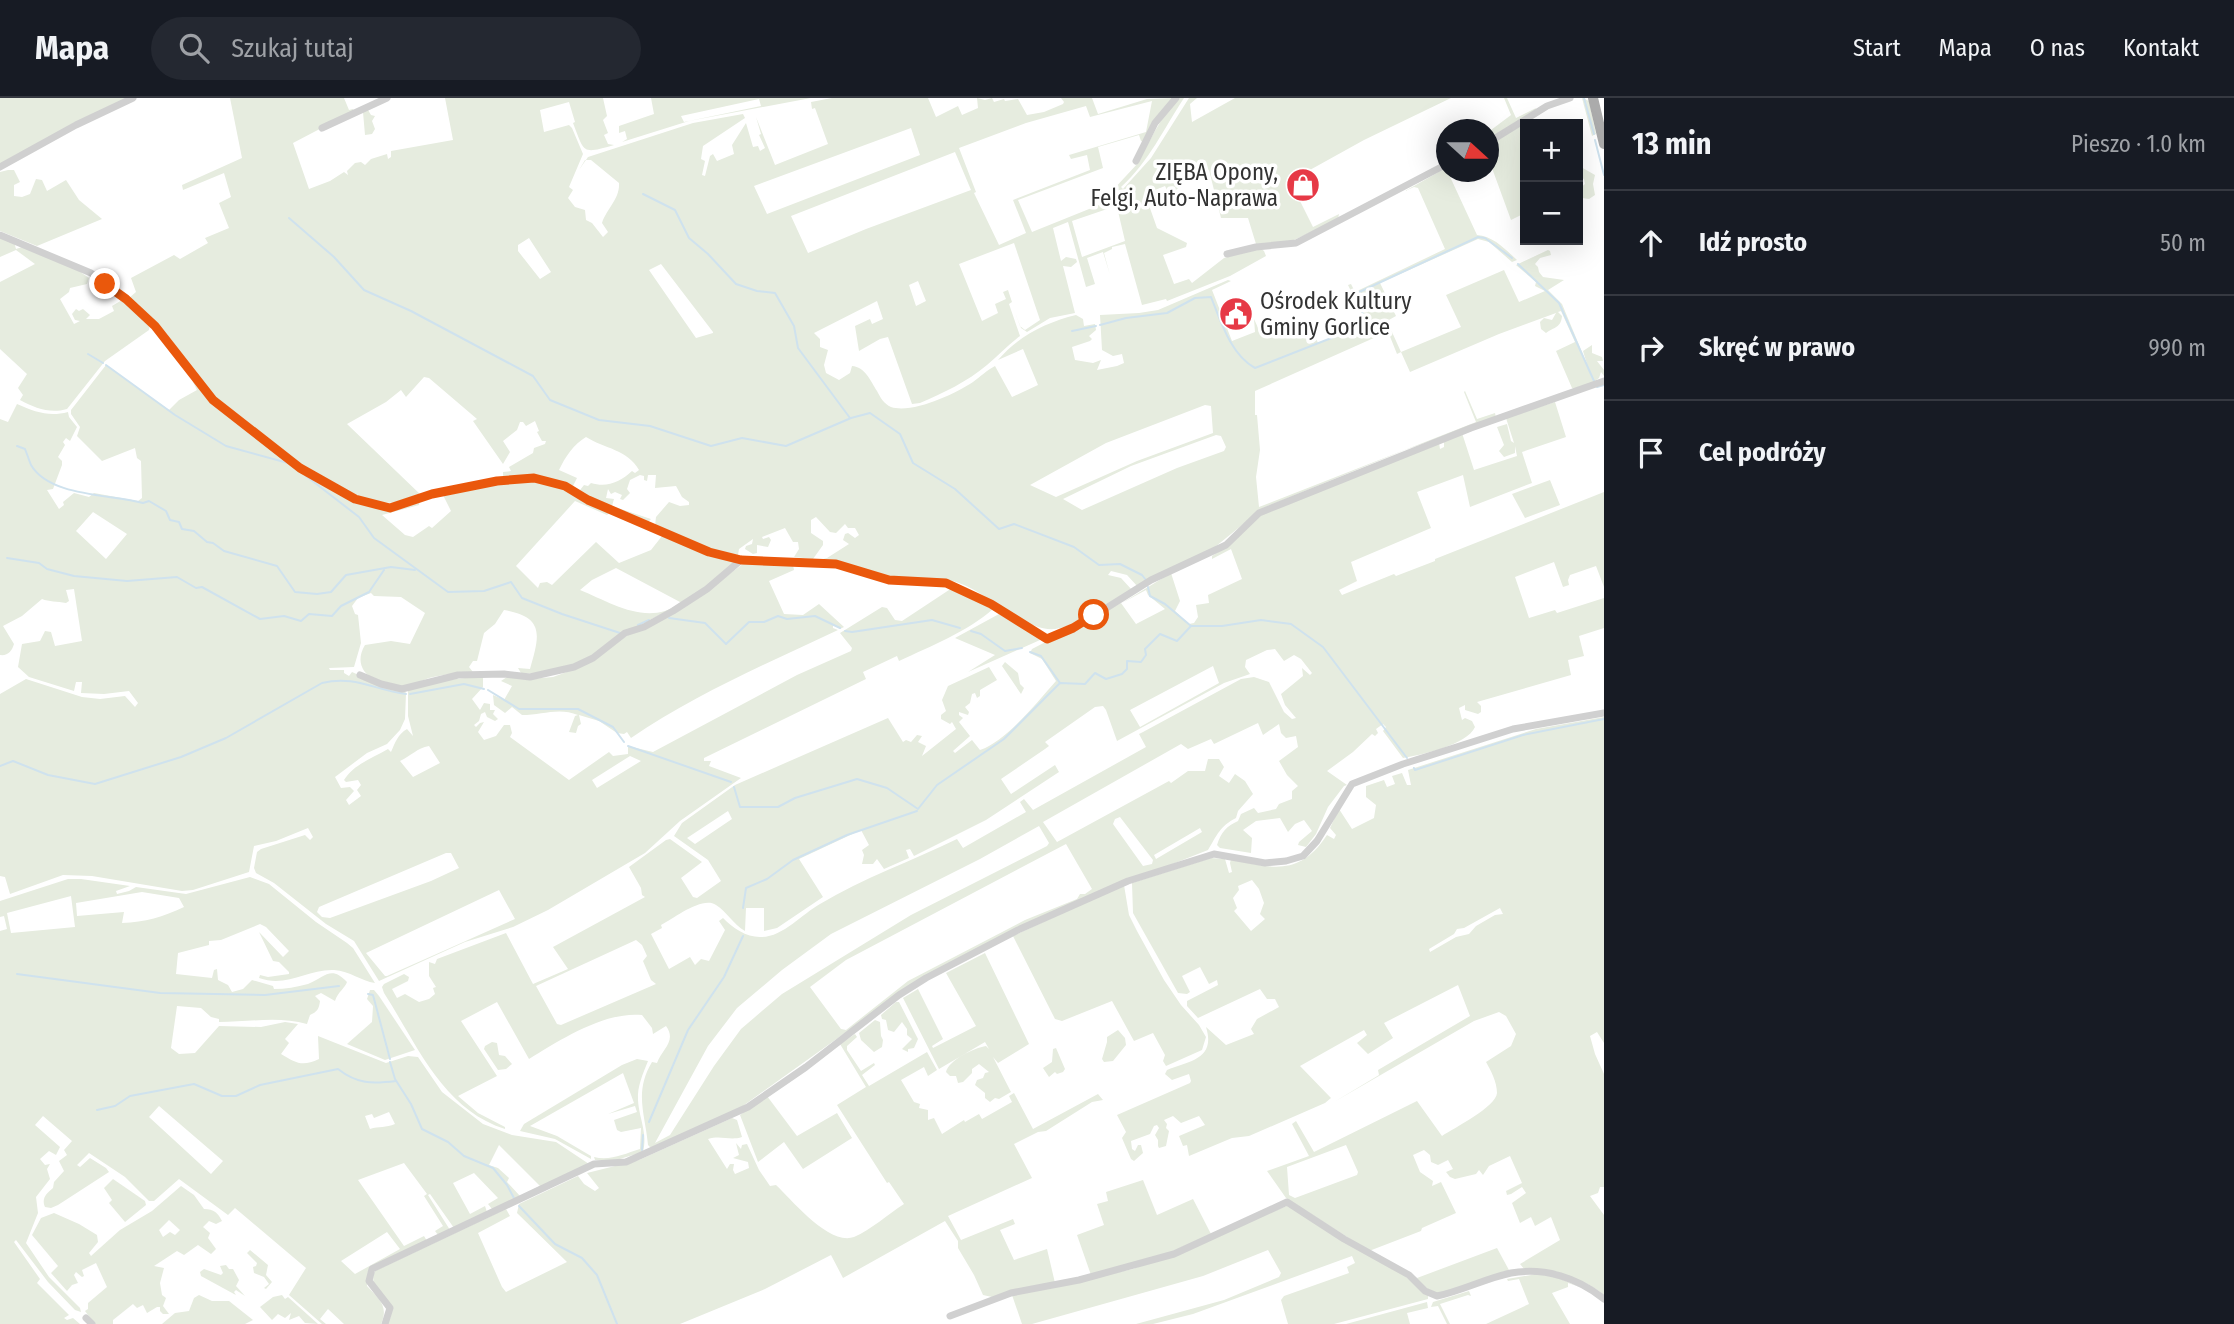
<!DOCTYPE html>
<html lang="pl">
<head>
<meta charset="utf-8">
<style>
  body { margin:0; font-family:"Fira Sans Condensed",sans-serif; background:#242831; color:#f1f3f6 }
  .controls { position:absolute; right:21px; top:21px; display:grid; overflow:hidden; border-radius:0px; box-shadow:0 7px 28px #0002 }
  .controls button { width:63px; height:63px; display:grid; place-items:center; padding:0; border:0; border-bottom:2px solid #363941; background:#171b24; color:#f1f3f6; font:35px sans-serif }
  .compass { position:absolute; left:1436px; top:21px; width:63px; height:63px; border-radius:50%; background:#171b24; box-shadow:0 7px 28px #0002; rotate:111deg }
  .stop { position:absolute; width:21px; height:21px; margin:-16px; border:5px solid #ea580c; border-radius:50%; background:#fff }
  .stop.end { background:#ea580c; border-color:#fff; box-shadow:0 2px 7px #0008 }
  .list { margin:0; padding:0; list-style:none }
  h2 { display:flex; justify-content:space-between; align-items:center; height:91px; margin:0; padding:0 28px; font-size:30px }
  h2 small { font-size:23px; font-weight:400; color:#9ea1a6 }
  .list li { display:grid; grid-template-columns:46px 1fr auto; gap:21px; align-items:center; box-sizing:border-box; height:105px; padding:0 28px; border-top:2px solid #363941 }
  .list b { display:block; font-size:26px; white-space:nowrap }
  .list em { font-size:23px; font-style:normal; color:#9ea1a6 }
  .icon { flex:none; width:38px; height:38px; fill:none; stroke:currentColor; stroke-width:2; stroke-linecap:round; stroke-linejoin:round }
  .map { position:relative; flex:none; width:1604px; height:1226px; overflow:hidden }
  header { display:flex; align-items:center; gap:42px; box-sizing:border-box; height:98px; padding:0 35px; background:#171b24; border-bottom:2px solid #363941 }
  header strong { font-size:33px }
  nav { display:flex; gap:38px; margin-inline-start:auto; font-size:24px }
  .search { width:490px; height:63px; background:#242831; display:flex; align-items:center; gap:18px; box-sizing:border-box; padding:0 24px; border-radius:38px; color:#9ea1a6; font-size:26px }
  main { display:flex }
  aside { flex:1; background:#171b24 }
  .map>svg:first-child { display:block }
  .green { fill:#e6ecdf; fill-rule:evenodd }
  .lines { fill:none; stroke-linecap:round; stroke-linejoin:round }
  .stream { stroke:#cfe2ee; stroke-width:2 }
  .minor { stroke:#d0d0d0; stroke-width:7 }
  .primary { stroke:#ababab; stroke-width:10 }
  .route { stroke:#ea580c; stroke-width:9 }
  .labels { text-anchor:middle; dominant-baseline:central; stroke-width:7; stroke-linejoin:round; paint-order:stroke }
  .poi-label { font-size:23px; fill:#333; stroke:#fff; text-anchor:end }
</style>
</head>
<body>
<header>
<strong>Mapa</strong>
<div class="search"><svg class="icon" aria-label="search" viewBox="0 0 24 24"><circle cx="10" cy="10" r="6"/><path d="M15 15l6 6"/></svg>Szukaj tutaj</div>
<nav><a>Start</a><a>Mapa</a><a>O nas</a><a>Kontakt</a></nav>
</header>
<main>
<div class="map">
<svg width="1604" height="1226" viewBox="0 0 1604 1226">
  <rect width="100%" height="100%" fill="#fff"/>
  <g class="green">
    <polygon points="0,0 130,0 0,66"/>
    <path d="M230,0H344L349,12L353,11L354,13L293,45L309,91L330,83L344,74L348,77L347,73L355,65L361,64L365,67L371,61L387,56L388,61L391,59V53L453,42L445,0H603L607,18L603,22L608,35L604,37L608,46L614,47C582,56 585,56 573,25L575,24L569,4L540,12L544,34L569,27L572,30L583,56L569,89L573,92L568,100L575,109L585,112L586,122L592,125L603,139L608,134L602,125C607,110 620,101 619,85L591,62H585L579,72L588,59L693,25L743,16L745,20L703,48L701,61L705,63L702,77L705,78L710,58L713,56L717,63L734,56L732,47L746,25L753,49L758,48L760,53L765,50L759,37L761,36L756,19L775,67L828,46L815,10L812,11L811,4L832,0H928L936,19L958,8L962,17L978,10L977,0L985,2L992,0L994,4L1004,1L1005,3L1018,1L1027,17L1044,14L1063,6L1064,4L1061,0H1092L1098,16L1147,1L1174,0L1157,21L1144,44L1141,43L1139,37L1098,49L1103,70L1018,102L1032,134L1099,107L1139,64L1138,61C1153,41 1160,17 1180,0H1184C1164,30 1149,64 1121,89L1123,91L1151,60L1189,0H1197L1190,6L1192,24L1235,0H1451L1364,42L1290,83L1313,129L1339,116L1338,121L1292,143L1256,146L1248,120H1221L1209,72L1181,81V87L1175,93L1167,92L1165,88L1145,96L1157,130L1187,145L1186,149L1163,157L1174,186L1189,181L1192,185L1224,160L1260,150L1264,153L1266,158L1230,178L1167,203L1166,201L1142,207L1125,146L1112,149V151L1104,155L1110,177L1103,154L1087,160L1095,186L1086,189L1068,124L1053,130L1061,163L1066,159L1076,161L1077,164L1071,169L1063,168L1075,215L1050,220L1027,234L1021,230L1015,214L1020,228L1025,232L1040,222L1014,145L959,166L982,223L998,215L995,206L1006,201L1003,194L1008,192L1012,204L1009,206L1020,238C1008,247 998,258 987,267C967,284 943,295 920,305L912,306L888,239L880,241L859,253L855,228L870,221L872,226L883,221L877,203L814,235L820,241V249L828,252L824,267L826,275L839,282L850,275L852,268C865,269 870,282 877,293C880,299 884,306 891,309C912,316 955,296 973,284C980,279 987,272 995,268L1012,299L1038,287L1023,251L998,262C1018,238 1047,224 1076,217L1083,221L1084,228L1095,226L1096,232L1089,238L1092,241L1090,243L1072,249L1075,262L1093,265L1101,262L1097,272L1117,268L1124,265L1122,256L1113,258L1102,252L1100,217L1139,215L1158,212L1228,182L1231,183L1212,192L1232,243L1255,234L1254,221L1260,234L1282,224L1284,231L1308,221L1318,245L1366,225L1348,187L1351,186L1355,194L1445,151L1418,90L1414,89L1405,93L1446,70L1477,137C1493,138 1505,151 1517,162L1512,164L1489,144L1478,141L1380,185L1396,218L1387,223L1401,254L1461,229L1446,197L1504,172L1519,204L1545,193L1535,188L1536,184L1516,167L1548,152L1550,153L1551,157L1540,160L1535,166L1538,169L1539,174L1543,179L1564,182L1548,192L1562,206L1587,266L1583,253L1592,247V255L1602,259L1603,263H1597L1604,272V278L1601,274L1599,280L1595,283L1596,285L1575,292L1572,290L1556,253L1575,244L1561,213L1558,214L1562,218C1561,230 1554,229 1546,235L1541,231L1540,224L1544,220L1552,222L1556,215L1499,236L1410,274L1401,254L1397,256L1389,236L1385,235L1255,293V317H1257L1260,352L1256,379L1259,409L1476,324L1464,294L1465,293L1477,321L1495,315L1496,320L1405,352L1263,410L1215,449L1138,489L1127,477L1111,473L1108,477L1121,480L1132,492L1105,510L1103,508C1089,516 1072,529 1055,531C1026,534 988,495 959,485C937,477 919,483 897,480C871,477 845,467 819,462L827,460L849,446L843,442L845,436L848,435L855,440L859,437L855,430H848L845,426L836,435L830,434L816,419L811,422V435L823,443V447L813,461L794,459L799,451L798,444H793L785,430L762,439L763,441L769,439L771,442L768,449L757,447V455L753,456L745,451L746,448L752,446L753,441L739,451L738,457L707,452L655,428L656,419L669,404L680,408L689,407V404L682,399L676,388L655,390L656,377H648L647,383L644,382V378L640,377L630,382L627,391L630,395L623,402L620,401L622,397L615,394L611,396L608,391L606,400L614,401L612,408L651,421L648,424L610,410L582,395L580,392L584,387L588,388L591,385C607,390 620,384 632,373L635,375L639,372C627,351 605,351 586,339C574,346 565,359 559,372L577,380L573,388L540,378L503,380V374L511,373L509,369L533,355L534,350L545,346L546,343H542L537,334L539,333L535,323L526,328L523,324H520L517,332L503,343L510,354L503,366L473,323L477,321L429,280L424,279L406,299L401,292L386,304L347,326L422,398L400,405L370,404L371,408C388,413 404,407 420,402L419,407L382,417L405,437L413,439L429,428L432,430L451,413L443,397C483,390 528,372 566,390C581,397 595,407 610,414L607,417L575,403L516,468L538,490L540,485L547,484L552,487L596,444L619,465L651,452L662,438L645,431L646,428L702,454L736,463C713,497 653,518 619,538C604,546 594,558 579,565C560,574 541,577 521,575L518,570L530,571C539,539 546,519 504,512L495,526L484,535L477,563H473L469,569L473,574C458,576 443,576 429,580C420,583 413,588 403,588C379,589 349,574 365,547L391,543L410,546L425,515L401,499L374,498L371,495L358,500L352,508L355,516L358,517L361,545L354,569L329,570L330,572H344V575L349,578L352,574L388,590L404,592L406,595L405,621L400,632L387,646L367,655L335,679L341,690L350,689L354,693L346,702L349,707L361,698L357,692L361,687L358,682L346,684L344,682C354,666 373,660 388,651L391,654C395,645 398,636 407,631L413,638L408,618V592L429,584L483,578V589L472,601L480,612L484,605L490,606V612H495L493,616L498,621L495,623L487,619L485,614L481,616L479,623L474,627L476,629L480,625L484,624L478,634L484,642L496,638L504,627H510L512,635L510,639L569,682L609,654L613,658L628,656V648L653,654L797,577L851,553L852,550L840,535L882,509L887,510L895,522L902,523L952,490L993,511C967,534 931,548 899,563L897,558L863,574L866,581L704,660V663H711L709,668L741,680L680,723L645,755L548,812L513,829L465,844L379,883L354,843L326,826L274,785L256,775L254,770L257,754L261,751L305,737L310,742L313,739L308,730L276,743L254,748L249,774L193,792L182,793L92,778L63,777L10,796L5,779L0,778V596L26,581L82,599L100,601L125,598L135,609L138,605L129,593L104,596L81,595L82,584H76L74,593L29,579L18,569L22,546L40,543L45,533L51,534L55,548L82,543L74,491L66,492L69,503L66,505C57,503 49,504 42,501L22,518L3,528L14,546C12,553 8,558 0,557V321L8,324L17,306C35,314 49,319 68,314L69,319L77,329L70,343L66,340L63,344L65,347L58,359L62,363V367L53,391L47,392L59,411L64,407L63,404L74,395L89,399L94,395L138,403L142,400L141,363L137,360L135,350L102,363L77,338L80,329L71,316V312L106,267L169,312L179,302L197,292L173,244L165,234L129,200L136,194L131,180L174,157L180,161L208,145L205,140L229,130L219,105L231,99L224,75L183,92L182,87L242,60ZM1152,3L1146,34L1069,57L1071,61L1087,57L1090,72L1013,102L1026,135L999,147L974,95L976,94L959,50L1026,25L1086,8L1090,19ZM911,30L920,57L767,116L754,88ZM955,54L971,92L866,131L808,155L791,118ZM1113,109H1117L1125,143L1082,159L1072,123ZM529,140L551,174L540,181L518,153V147ZM661,166L713,234V235L696,240L649,172ZM918,183L926,203L916,208L909,187ZM1205,307L1211,308L1213,335L1137,363L1056,399L1030,387L1106,345ZM1216,337L1221,338L1226,349L1224,353L1177,370L1082,412L1063,401L1131,368ZM93,414L127,436L106,461L76,433ZM616,470L680,504V505C648,529 612,505 580,492L592,482ZM429,648L440,665L413,679L400,663C411,658 417,650 429,648ZM630,658L641,663L597,690L592,682ZM446,755H451L459,770L431,783L330,820L322,819L317,814L319,809ZM499,792L515,821L387,878H385L366,855Z"/>
    <path d="M651,0H811L689,23L622,44L627,41L625,33L619,35V28L654,16ZM759,1L761,8L684,24L681,18Z"/>
    <polygon points="1504,0 1507,0 1516,20 1536,10 1535,12 1490,40 1489,38 1492,36 1491,32 1511,17"/>
    <polygon points="1582,0 1589,3 1596,36 1592,38"/>
    <polygon points="368,12 371,17 375,18 372,23 375,31 372,36 365,37 363,14"/>
    <polygon points="1532,19 1534,22 1523,29 1525,33 1525,115 1511,122 1489,62 1489,46"/>
    <polygon points="1581,69 1595,77 1593,86 1595,97 1589,101 1582,100 1578,92 1585,86 1584,81 1578,78 1578,72"/>
    <polygon points="8,72 14,72 20,84 14,87 14,98 22,99 30,96 36,81 42,82 47,93 66,82 79,102 102,121 37,148 0,133 0,74"/>
    <path d="M0,138L14,144L16,151L22,149L76,171L89,180L87,186L70,190L69,194L60,201L74,226L80,223L75,222L72,216L76,211L79,213L83,211L90,217L86,221H99L114,213L112,208L122,202L150,226L149,232L105,263L67,311C50,316 35,310 20,302L23,297L18,290L27,276L0,251V184L35,166L16,152L0,159Z"/>
    <path d="M1555,304L1566,339L1522,354L1532,385L1470,409L1463,377L1417,394L1431,430L1351,464L1357,483L1339,492L1342,497L1394,476L1396,478L1435,463V461L1604,394V489L1596,468L1570,477L1568,482L1569,487L1563,489L1554,464L1515,479L1529,520L1555,512L1557,515L1604,500V530L1579,538L1584,558L1568,562L1571,577L1477,604L1481,608V614L1478,616L1465,612V607L1459,610L1462,622L1465,620L1472,623L1475,629C1467,647 1421,657 1403,660L1383,633L1386,629L1383,626L1376,631L1378,635L1375,638L1372,636L1353,654L1327,673L1347,687L1344,688L1328,709L1316,736L1306,749L1298,747L1299,744L1312,733L1304,722L1295,726L1288,734L1280,720L1256,723L1243,732L1252,740L1251,755L1220,750L1217,747C1221,734 1227,728 1238,723L1241,716L1254,710L1258,715L1276,711L1279,706L1292,701V693L1298,688L1287,677L1279,663L1298,649L1296,638L1286,640L1281,635L1279,626L1263,637L1258,625L1214,646L1211,641L1188,651L1181,646L1043,724L1057,744L1169,683L1171,685L1188,673H1205L1208,661H1219L1224,669L1219,678L1229,685L1235,676L1245,683L1253,696L1238,713L1236,720C1220,728 1217,737 1208,752L1094,797L919,882L740,1010L651,1050L648,1047C645,1015 634,994 652,964L657,965C662,951 677,943 666,928L653,936L652,930L642,917C605,913 560,942 529,961L497,904L461,923L497,978L458,998L478,1015L505,1029V1031C442,1011 417,946 384,895L382,889L384,886L404,876L409,879L408,883L392,891L397,900L405,896L419,904L429,901L435,896L433,890L436,889L429,878V864L435,866L437,861L506,835L533,886L568,871L553,849L645,799L642,797L641,790L629,769L666,742L670,741L702,764L681,780L693,799L697,800L721,783L708,762L674,738L682,725L735,687L888,620L903,644L906,642L911,644L917,637L922,638L918,644L926,648L922,658L956,631L952,624L950,626L941,621V617L946,613L942,602L948,588L989,569L997,582L980,592V598L977,600L975,595L972,596L970,605L965,609L969,614L968,617L959,614V617L963,620L959,624L970,638L953,653L955,655L972,642L980,652C1007,643 1037,604 1056,583L1042,561L1030,555L1032,551L1121,505L1136,526L1165,511L1148,497L1146,492L1122,505L1171,475L1180,503L1175,513L1189,526L1194,525L1198,519L1196,507L1209,505L1208,497L1242,481L1231,451L1212,461V458L1232,445L1259,418L1439,345L1440,351L1444,349V342L1462,335L1474,372L1517,358L1515,348V355L1504,359L1499,353L1504,347L1497,329L1507,326L1511,343L1514,345L1506,320ZM1275,551L1284,563L1294,557L1301,561L1312,575L1310,577L1302,570L1303,578L1281,596L1285,607L1296,620L1292,621L1284,614L1269,584L1254,579L1241,581L1143,634L1139,636L1146,649L1033,712L1024,701L1020,704L1026,714L963,750L957,741C912,763 863,780 820,806C802,816 782,840 760,839C746,839 733,830 723,820L719,823L725,832L709,863L701,861L695,867L690,859L669,871L651,836L662,830L661,827C675,820 702,798 716,807C727,814 733,826 745,833L746,810H764V833L777,830L823,799L799,761L861,732L869,747L862,752L864,757L862,766H873L877,761L884,771L909,760L906,752L910,751L914,758L986,722L1059,674L1055,667L1011,696L1001,681L1045,651L1049,648L1045,644L1095,609L1103,608L1106,612L1117,643L1224,585L1250,576L1245,569L1246,562L1267,552ZM1213,568L1219,585L1140,629L1130,612ZM728,713L732,721L695,746L687,740ZM1120,719L1153,762L1152,766L1143,768L1113,726L1115,721ZM1039,728L1049,745L1047,748L911,817L782,896L741,931L714,968L670,1037L655,1045L708,948L737,910L782,872L831,836L980,761ZM1200,730L1202,734L1156,761L1154,757ZM1066,746L1092,791L1085,796H1080L1077,801L1025,822L908,883L846,932L841,931L810,889L846,862ZM636,842L642,847L647,858L643,863L651,882L656,886L561,927L557,926L536,888Z"/>
    <polygon points="1550,382 1560,407 1525,420 1512,396"/>
    <path d="M747,463L793,467L794,472L769,483L784,516L803,517L819,506L844,529L840,531L833,526V530L838,532C768,565 695,596 631,640L627,634L624,636L617,635L599,623L579,617L581,626L578,628L576,635L569,634L575,618L578,617C559,609 542,617 522,617L512,609L505,615L494,607L493,597L504,602L512,588L501,583L507,579L530,581L553,579L575,571L628,537L694,502Z"/>
    <polygon points="999,516 1039,539 1040,542 968,574 995,557 955,540"/>
    <polygon points="1005,564 1018,575 1020,586 1024,590 1021,596 1002,568"/>
    <path d="M1604,619V945L1597,934L1590,938L1595,956L1604,976V1089H1600L1598,1095L1590,1098L1604,1117V1197C1578,1176 1557,1176 1525,1172L1520,1166L1560,1142L1551,1119L1535,1128L1531,1119L1520,1125L1512,1105L1526,1095L1522,1089L1511,1096L1507,1097L1506,1093L1522,1085L1510,1058L1489,1068L1483,1077L1479,1072L1476,1076L1455,1081L1450,1079L1446,1074L1453,1071L1448,1062L1438,1067L1431,1064L1430,1057L1424,1052L1413,1057L1420,1074L1433,1083L1432,1088L1441,1084L1456,1115L1422,1130L1421,1133L1369,1153L1286,1100L1267,1073L1309,1058L1292,1026L1296,1023L1314,1054L1417,1003L1442,1038C1454,1030 1496,1009 1497,995C1497,984 1491,973 1486,964L1511,948L1516,936L1506,918L1499,914L1474,923L1334,1004L1379,977L1378,972L1470,918L1458,887L1384,925L1393,940L1368,956L1357,945L1367,937L1364,932L1300,968L1331,1000L1325,1005L1249,1038L1232,1040L1189,1058L1187,1047L1183,1048L1179,1038L1205,1027L1199,1018L1181,1025L1173,1018L1164,1022L1167,1026L1166,1030L1169,1033L1166,1048L1159,1050L1158,1048V1042L1155,1037L1159,1030L1157,1027L1154,1028L1150,1036L1131,1043L1132,1051L1135,1053L1138,1047H1141L1143,1055L1134,1063L1131,1061L1122,1040L1126,1034L1117,1017L1190,985L1191,983L1189,976L1172,982L1165,976L1167,972C1190,963 1216,961 1206,929L1226,947L1254,936L1251,931L1257,921L1279,909L1275,901H1267L1260,891L1198,920L1187,908V903L1218,887L1217,882L1209,886L1200,869L1182,878L1190,894L1187,896L1178,895L1133,815L1132,785L1211,760L1225,761L1229,775L1232,774L1230,765L1231,761C1273,771 1300,778 1327,737L1334,741L1336,737L1330,730L1339,711L1352,731L1374,720L1376,707L1366,699V688L1384,682L1387,689L1395,686L1392,678L1402,675L1407,687H1411L1408,672L1536,631ZM1252,782L1259,791L1264,805L1260,816L1265,821L1251,833L1234,813L1237,810L1233,800L1239,792L1238,788ZM1500,810L1503,816L1495,817L1476,828L1469,836L1456,839L1430,854L1429,851L1454,836L1457,831L1464,830ZM1346,1047L1358,1074L1357,1077L1295,1100L1289,1097L1287,1069Z"/>
    <path d="M250,779L269,786L316,824L347,845L353,850L375,885C361,883 350,873 334,872C307,871 287,890 259,880L260,877L268,879L289,876V874L279,864L273,863L259,834L283,859L289,853L266,829L260,826L221,842L209,843V847L178,855L176,876L212,880L214,872L217,871L218,882L228,887L232,894L243,891L252,882L273,888L274,891C285,891 297,889 308,886C325,879 331,867 347,884C345,890 338,894 335,903L321,895L315,898L320,903C319,911 317,914 310,917L307,926C279,918 248,924 219,924V921L211,919L201,910L177,908L171,950L179,956L195,955L219,928L261,929L285,924L298,926L285,941L289,945L281,956C296,965 302,969 319,961L318,938L386,965L408,958L418,959L442,994L483,1026L512,1037L556,1044L589,1066L492,1111L488,1106L498,1100L474,1075L453,1085L470,1116L485,1108L487,1114L454,1130L430,1096L428,1097L450,1132L438,1137L435,1133L443,1128L424,1098L427,1096L404,1065L358,1082L404,1148L424,1138L427,1143L368,1173L367,1188C379,1201 389,1208 381,1226H344L328,1211L320,1221L326,1226H322L289,1197L306,1170L235,1110L228,1117L179,1081L154,1103H149L125,1079L89,1055L77,1067L80,1069L90,1060L106,1070L109,1074L58,1107L51,1110L45,1109C41,1100 47,1095 53,1090L54,1084L64,1073L59,1063L67,1057L64,1052L72,1043L43,1018L35,1027L60,1049L56,1057L49,1053L40,1061L45,1067L50,1066L47,1071L50,1081L36,1099L38,1115L26,1145L49,1179L80,1210L81,1214L75,1212L48,1184L16,1142L14,1144L40,1181L37,1185L69,1217L64,1220L67,1222L73,1220L80,1226H0V833L7,831L4,818L0,819V803L68,781H81L130,788L116,793L117,796L129,793L136,789L186,796ZM142,794L179,800L184,809C163,819 145,824 122,825L124,814L77,818L76,805ZM71,798L75,829L11,835L7,815ZM159,1008L223,1063L211,1076L149,1019ZM389,1014L395,1026C386,1030 379,1028 370,1031L365,1018L372,1016L374,1020ZM499,1047L540,1088L520,1098L507,1084L509,1080L498,1070L489,1067ZM387,1134L400,1151L355,1176L341,1163Z"/>
    <polygon points="1124,787 1129,817 1137,833 1164,882 1181,907 1199,927 1206,939 1202,952 1166,968 1163,963 1165,957 1153,935 1134,943 1112,903 1062,923 1055,921 1013,838"/>
    <path d="M985,855L1029,946L998,965L993,959L1011,994L999,1001L995,1000L990,1004L985,1000V995L975,987L977,982L983,980L985,975L989,974L979,966L972,971V975L963,984L958,985L956,978H950L946,974C949,962 974,950 986,948L989,951L985,944L939,971L903,900L918,891L943,941L932,948L933,950L976,928L946,875Z"/>
    <polygon points="370,892 374,892 379,898 415,952 385,962 347,946 372,924 373,908 367,901"/>
    <polygon points="896,904 899,904 918,941 914,950 908,951 908,954 902,951 912,941 907,937 907,931 902,924 894,934 888,932 886,922 882,921 881,917"/>
    <polygon points="875,922 880,924 881,938 883,942 882,949 874,954 861,942 859,935"/>
    <polygon points="1118,932 1125,940 1126,947 1113,963 1104,964 1102,961 1107,944 1107,939"/>
    <path d="M855,936L857,939L847,948V952L861,973L874,965L875,967L862,977L869,988L927,954L937,972L928,978L924,969L901,982L914,1004L920,1006L919,1010L928,1012V1022L934,1020L942,1036L964,1022L965,1024L979,1016L982,1021L1012,1004L1009,998L1014,995L1033,1031L1098,996L1103,1002L1092,1004L1046,1033L1038,1034L1014,1046L1032,1080L948,1118L961,1142L1013,1121L1015,1126L1000,1132L1014,1162L1047,1151L1055,1185L992,1199L983,1197L974,1177L958,1150V1143L945,1123L843,1180L831,1157L765,1191L680,1226H387L391,1218C383,1205 368,1188 375,1173L506,1111L510,1118L478,1135L502,1189L506,1194L567,1164L517,1115L519,1106L578,1078L584,1086L595,1093L599,1090L587,1075L639,1062L732,1020L737,1022L742,1039C730,1043 721,1037 708,1041L727,1071L730,1066H734L733,1072L735,1076L749,1070L748,1064L733,1060L739,1057L736,1045L741,1051L742,1047L747,1046L759,1072L770,1088L776,1087C792,1102 829,1148 854,1139C871,1132 888,1116 904,1106L889,1084L887,1085L837,1007L866,989L840,946Z"/>
    <polygon points="492,944 497,945 499,957 505,958 512,966 506,971 498,972 484,951 485,948"/>
    <polygon points="1056,950 1065,971 1063,974 1057,976 1055,974 1049,979 1043,970 1052,964 1053,951"/>
    <path d="M637,961L648,963C643,976 637,988 638,1002C639,1020 648,1036 643,1054L613,1063L595,1062L594,1059C610,1063 624,1056 640,1051L641,1030L621,1034L617,1032L614,1022L637,1014L635,1008L608,1016L634,1005L623,975L530,1028L557,1038L591,1058V1061L555,1041L520,1033L524,1026L622,967Z"/>
    <polygon points="767,998 797,1038 837,1015 852,1040 803,1071 784,1044 758,1064 740,1017"/>
    <polygon points="113,1081 145,1103 146,1107 125,1124 109,1105 112,1102 104,1090"/>
    <polygon points="1143,1082 1157,1117 1193,1101 1211,1136 1171,1154 1091,1177 1077,1137 1104,1127 1097,1106 1108,1103 1106,1094"/>
    <path d="M181,1088L194,1097L204,1111C214,1111 218,1115 222,1123L216,1126L209,1123L203,1129L210,1135L208,1140L216,1151L211,1156L198,1147L184,1157L177,1153L154,1168L164,1170L160,1185L162,1197L166,1200L163,1208L169,1216H163L160,1213V1209H157L147,1215L143,1207L137,1210L133,1206L113,1222V1226H95L85,1213L88,1211V1205L107,1189L96,1165L82,1172L84,1178L82,1179L76,1174L74,1177L78,1185L72,1187L67,1193L51,1175L58,1168L32,1137L41,1120L54,1115L79,1126L97,1137L98,1144L89,1155L91,1158L120,1132L152,1113ZM169,1122L180,1132L175,1137L170,1134L163,1139L159,1132Z"/>
    <polygon points="1289,1107 1394,1169 1428,1197 1428,1201 1334,1226 1288,1226 1281,1202 1284,1198 1349,1175 1347,1169 1355,1165 1352,1158 1193,1216 1153,1226 1136,1226 1224,1202 1279,1179 1281,1175 1268,1152 1203,1178 1032,1226 1022,1226 1012,1197 1133,1171"/>
    <polygon points="1497,1150 1510,1174 1441,1196 1430,1193 1406,1172 1417,1180"/>
    <polygon points="250,1152 268,1167 266,1177 272,1184 266,1191 264,1190 269,1186 264,1179 254,1175 253,1169 256,1168 257,1165 247,1155"/>
    <polygon points="226,1167 229,1171 233,1171 239,1182 236,1188 245,1198 236,1192 234,1194 236,1197 234,1196 201,1178 200,1174 204,1171 221,1177 223,1175 220,1168"/>
    <polygon points="1537,1176 1551,1177 1580,1189 1568,1185 1568,1189 1552,1195 1570,1226 1486,1226 1529,1206 1519,1181 1508,1183 1507,1181"/>
    <polygon points="1469,1193 1471,1198 1468,1197 1440,1206 1450,1226 1447,1226 1438,1208 1431,1209 1433,1204"/>
    <polygon points="199,1197 212,1203 229,1203 253,1222 245,1226 162,1226 175,1215 189,1213 194,1200"/>
    <polygon points="282,1197 285,1201 288,1199 318,1226 305,1225 299,1218 289,1222 291,1215 285,1220 278,1216 272,1222 260,1209 273,1199"/>
    <polygon points="1427,1204 1428,1210 1407,1215 1410,1226 1346,1226"/>
  </g>
  <g class="lines">
    <g class="stream">
      <polyline points="1584,0 1594,36"/>
      <polyline points="1595,42 1604,77"/>
      <polyline points="643,96 675,112 689,140 708,156 736,186 757,193 775,195 794,228 798,250 850,320"/>
      <polyline points="289,120 334,159 364,192 411,213 533,278 550,302 599,322 650,328 711,348 742,340 786,348 851,320 870,315 900,336 913,365 955,391 999,431 1014,426 1074,449 1099,467 1120,466 1142,477 1146,482"/>
      <polyline points="1518,166 1559,205 1594,283"/>
      <path d="M1100,227L1126,220L1167,215L1195,200L1211,199C1221,224 1231,257 1255,270L1367,226L1355,196L1478,139L1485,140L1512,160"/>
      <polyline points="1072,233 1096,228"/>
      <polyline points="88,256 103,265"/>
      <polyline points="106,267 175,317 226,348 288,365"/>
      <polyline points="1597,289 1604,287"/>
      <path d="M17,348L25,351C27,356 29,362 31,367C50,399 110,396 143,405L149,403L166,413L170,422L179,424L182,431L194,433L207,444L213,445L224,453L277,468L295,494L317,496L331,494L346,477L391,469L415,472"/>
      <polyline points="306,378 359,419 374,440 448,494 484,493 511,484 522,500 562,516 620,535"/>
      <polyline points="7,460 39,465 47,471 74,478 127,483 177,479 196,490 202,489 260,521 284,518 301,523 309,516 332,518 341,508 369,494 384,472"/>
      <polyline points="1148,489 1150,498 1165,506 1191,528"/>
      <polyline points="669,520 705,525 726,546 749,524 764,524 778,518 787,521 815,518 840,530"/>
      <polyline points="638,527 649,522"/>
      <polyline points="845,533 852,534 932,522 960,530"/>
      <polyline points="971,533 981,536 1005,553 1022,550"/>
      <polyline points="1030,554 1041,558 1060,585"/>
      <polyline points="488,592 519,611 578,611 613,629 624,644"/>
      <polyline points="410,596 464,586 484,591"/>
      <polyline points="628,648 731,684"/>
      <path d="M0,668L13,663L48,677L95,686L181,659L226,640L322,585C355,577 374,592 406,596"/>
      <polyline points="1414,670 1415,672 1523,637 1604,621"/>
      <polyline points="734,689 740,709 778,709 795,700 857,681 887,690 918,711 937,687 1004,641 1060,585 1085,586 1095,575 1106,581 1122,576 1127,571 1127,563 1141,564 1146,557 1145,551 1160,536 1177,543 1191,528 1222,528 1261,522 1291,526 1323,549 1407,660"/>
      <polyline points="743,810 746,790 767,781 793,762 847,737 917,713"/>
      <polyline points="17,876 160,895 265,897 339,888"/>
      <polyline points="368,896 373,897 390,961"/>
      <polyline points="390,964 395,981 411,1006 422,1031 448,1044 464,1058 493,1070 507,1087 515,1102"/>
      <path d="M97,1012L115,1008L130,998L194,986L222,998H236L260,987L338,971C357,986 372,986 396,983"/>
      <polyline points="649,1024 688,932 724,879 743,838"/>
      <polyline points="642,1052 643,1037"/>
      <polyline points="519,1108 555,1146 582,1160 597,1177 617,1226"/>
    </g>
    <g class="minor">
      <polyline points="322,30 387,0"/>
      <polyline points="1489,44 1547,8 1570,0"/>
      <polyline points="1136,63 1155,25 1176,0"/>
      <polyline points="0,69 76,27 133,0"/>
      <polyline points="0,137 91,175 126,201 155,228 213,302 300,371 355,401 390,410 432,396 497,383 534,380 565,388 588,402 709,454 741,462 836,466 889,482 946,485 991,506 1047,541 1073,531 1151,482 1226,447 1259,415 1471,330 1604,283"/>
      <polyline points="1227,156 1256,149 1296,145 1447,66"/>
      <polyline points="360,577 381,586 402,591 458,577 504,576 530,579 574,569 593,560 625,535 644,529 673,513 707,491 741,462"/>
      <path d="M950,1218L1011,1195L1079,1182L1174,1156L1287,1104L1344,1141L1409,1177L1425,1193L1437,1198C1462,1193 1486,1180 1511,1175C1545,1169 1578,1180 1604,1201"/>
      <polyline points="86,1220 92,1226"/>
      <polyline points="385,1226 390,1210 369,1183 372,1171 594,1066 626,1064 748,1009 806,969 899,897 926,880 1020,831 1128,783 1214,756 1265,765 1286,763 1303,758 1317,743 1352,686 1403,666 1513,631 1604,615"/>
    </g>
    <polyline class="primary" points="1593,0 1604,46"/>
  </g>
  <g class="lines">
    <polyline class="route" points="105,186 126,201 155,228 213,302 300,370 355,401 390,410 432,396 497,383 534,380 565,388 588,402 709,454 741,462 836,466 889,482 946,485 991,506 1047,541 1073,530 1094,517"/>
  </g>
  <defs>
    <g id="shop-disc" transform="scale(1.75)"><circle r="9.5" fill="#e63946" stroke="#fff"/><path d="M-5-2.5h2.3a2.7 3.5 0 0 1 5.4 0H5L5.5 6h-11ZM-1.5-2.5h3a1.5 2.3 0 0 0-3 0Z" fill="#fff"/></g>
    <g id="civic-disc" transform="scale(1.75)"><circle r="9.5" fill="#e63946" stroke="#fff"/><path d="M-.6-6.5H3V-4.5H.6V-3L4-1V1h2V6H-6V1h2V-1L-.6-3ZM-1.2 2.5V6h2.4V2.5Z" fill="#fff"/></g>
  </defs>
  <g fill-rule="evenodd">
    <use href="#shop-disc" x="1303" y="87"/>
    <use href="#civic-disc" x="1236" y="216"/>
  </g>
  <g class="labels">
    <g class="poi-label">
      <text x="1278" y="74">ZIĘBA Opony,<tspan x="1278" dy="26">Felgi, Auto-Naprawa</tspan></text>
      <text x="1260" y="203" text-anchor="start">Ośrodek Kultury<tspan x="1260" dy="26">Gminy Gorlice</tspan></text>
    </g>
  </g>
</svg>
<div class="controls">
<button>+</button>
<button>−</button>
</div>
<svg class="compass" viewBox="-18 -18 36 36"><path d="M0-13l5 13h-10z" fill="#e53935"/><path d="M0 13l5-13h-10z" fill="#9ea1a6"/></svg>
<div class="stop" style="left:1094px;top:517px"></div>
<div class="stop end" style="left:105px;top:186px"></div>
</div>
<aside>
<h2>13 min<small>Pieszo · 1.0 km</small></h2>
<ul class="list">
<li><svg class="icon" aria-label="ahead" viewBox="0 0 24 24"><path d="M12 20V5M6 11l6-6 6 6"/></svg><div><b>Idź prosto</b></div><em>50 m</em></li>
<li><svg class="icon" aria-label="right" viewBox="0 0 24 24"><path d="M7 20v-9h11M14 6l5 5-5 5"/></svg><div><b>Skręć w prawo</b></div><em>990 m</em></li>
<li><svg class="icon" aria-label="arrive" viewBox="0 0 24 24"><path d="M6 21V4h12l-3 4 3 4H6"/></svg><div><b>Cel podróży</b></div></li>
</ul>
</aside>
</main>
</body>
</html>
